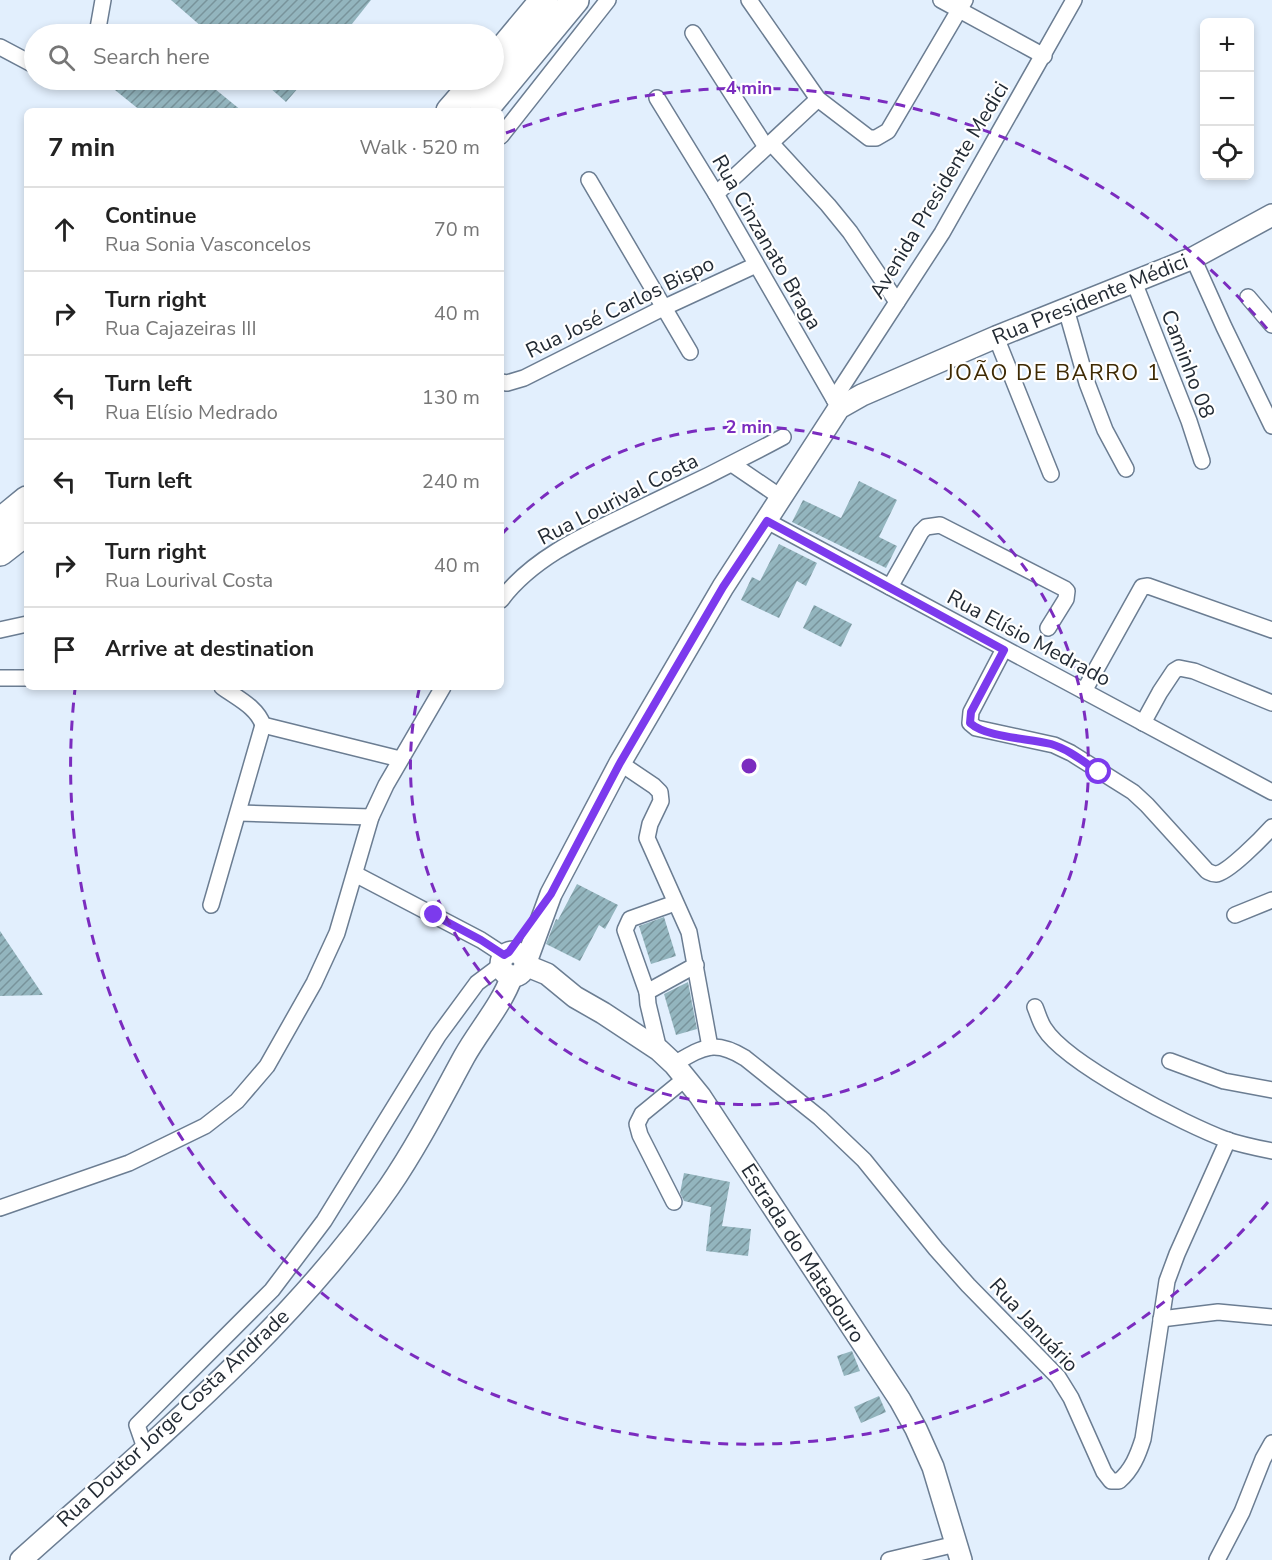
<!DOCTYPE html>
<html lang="en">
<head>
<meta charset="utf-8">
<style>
  body { margin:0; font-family:"Nunito Sans",sans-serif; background:#f6f6f6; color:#222 }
  .controls { position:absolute; right:18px; top:18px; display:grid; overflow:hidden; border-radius:9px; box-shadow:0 3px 9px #0003 }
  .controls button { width:54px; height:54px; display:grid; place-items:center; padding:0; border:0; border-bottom:2px solid #e0e0e0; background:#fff; color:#222; font:30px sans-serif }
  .stop { position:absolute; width:18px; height:18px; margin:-14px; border:4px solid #7c3aed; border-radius:50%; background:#fff }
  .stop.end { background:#7c3aed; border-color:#fff; box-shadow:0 2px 6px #0008 }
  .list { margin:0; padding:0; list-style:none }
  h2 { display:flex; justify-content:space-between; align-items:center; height:78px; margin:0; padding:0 24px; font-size:26px }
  h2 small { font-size:20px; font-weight:400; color:#767676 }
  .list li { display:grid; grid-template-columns:39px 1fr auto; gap:18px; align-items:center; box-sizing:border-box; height:84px; padding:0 24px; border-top:2px solid #e0e0e0 }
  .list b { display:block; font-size:22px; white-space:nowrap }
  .list p { margin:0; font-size:20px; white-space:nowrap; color:#767676 }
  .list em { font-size:20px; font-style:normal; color:#767676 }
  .icon { flex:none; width:33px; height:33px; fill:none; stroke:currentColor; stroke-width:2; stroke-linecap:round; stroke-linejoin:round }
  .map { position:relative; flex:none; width:1272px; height:1560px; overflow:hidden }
  .search { position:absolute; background:#fff; box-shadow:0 3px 9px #0003; left:24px; top:24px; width:480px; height:66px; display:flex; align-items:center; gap:15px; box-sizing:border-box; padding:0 21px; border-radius:33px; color:#767676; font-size:22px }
  .panel { position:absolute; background:#fff; box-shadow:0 3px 9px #0003; left:24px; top:108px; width:480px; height:582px; border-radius:9px }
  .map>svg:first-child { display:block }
  .building { fill:url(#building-hatch) }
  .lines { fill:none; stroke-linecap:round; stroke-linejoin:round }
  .street-casing { stroke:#6b7d92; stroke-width:18 }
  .secondary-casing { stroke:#6b7d92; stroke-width:24 }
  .highway-casing { stroke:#6b7d92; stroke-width:30 }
  .street { stroke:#fff; stroke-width:15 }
  .secondary { stroke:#fff; stroke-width:21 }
  .highway { stroke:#fff; stroke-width:27 }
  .route { stroke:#7c3aed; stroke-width:8 }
  .ring { fill:none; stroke:#7b2cbf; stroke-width:3; stroke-dasharray:10 8 }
  .labels { text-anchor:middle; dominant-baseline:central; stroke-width:4.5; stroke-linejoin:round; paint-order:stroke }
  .street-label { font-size:21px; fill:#232b34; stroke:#fff }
  .neighbourhood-label { font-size:22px; letter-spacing:1.5px; fill:#3e2a03; stroke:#fff }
  .centre { fill:#7b2cbf; stroke:#fff; stroke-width:3 }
  .ring-label { font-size:18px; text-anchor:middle; font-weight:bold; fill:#7b2cbf; stroke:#fff; stroke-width:4.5; stroke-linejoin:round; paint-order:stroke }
</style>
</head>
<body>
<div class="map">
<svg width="1272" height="1560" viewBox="0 0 1272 1560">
  <defs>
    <pattern id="building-hatch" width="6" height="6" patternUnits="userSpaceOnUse" patternTransform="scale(1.5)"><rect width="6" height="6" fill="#93b5be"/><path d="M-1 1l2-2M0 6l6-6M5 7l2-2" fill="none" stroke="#78939b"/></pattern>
  </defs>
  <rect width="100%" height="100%" fill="#e2effd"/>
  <g class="building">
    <polygon points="171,0 371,0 344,34 210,34"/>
    <polygon points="115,80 204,80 242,111 141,111 110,86"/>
    <polygon points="261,80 305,80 286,102"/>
    <polygon points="859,481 897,500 879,537 897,546 886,568 792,522 803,500 841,518"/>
    <polygon points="779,544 817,563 806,586 797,581 779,618 741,600 752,577 760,581"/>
    <polygon points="814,605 852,624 841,647 803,628"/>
    <polygon points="577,884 618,905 605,929 599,925 580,961 546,944 556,919 558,920"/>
    <polygon points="664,917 676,956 651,964 639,926"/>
    <polygon points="0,931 43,995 0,996"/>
    <polygon points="688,982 697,1029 676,1035 664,994"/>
    <polygon points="684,1173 730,1182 722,1226 751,1229 748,1256 706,1251 711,1207 684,1201 680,1193"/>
    <polygon points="852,1351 860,1371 844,1376 837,1356"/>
    <polygon points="879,1396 886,1412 861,1423 854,1407"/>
  </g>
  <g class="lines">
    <g class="street-casing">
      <g id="street">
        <polyline points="749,0 818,99 869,138 876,138 888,131 965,0"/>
        <polyline points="941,0 1044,56"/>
        <polyline points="693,33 766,147"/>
        <polyline points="97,34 103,0"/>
        <polyline points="0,47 34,65"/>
        <polyline points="657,98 716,194 838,406"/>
        <polyline points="501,136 608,0"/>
        <polyline points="771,143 828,205 850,232 897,302"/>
        <polyline points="589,180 690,352"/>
        <polyline points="716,194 818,99"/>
        <polyline points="1193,258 1224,327 1272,426"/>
        <polyline points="1134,282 1189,421 1202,461"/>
        <polyline points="1248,297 1272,325"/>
        <polyline points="1066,309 1087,383 1105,430 1126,469"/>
        <polyline points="996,337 1051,474"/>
        <polyline points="501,382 507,383 524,378 663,308 756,265"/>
        <polyline points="834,399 942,233 1074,0"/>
        <polyline points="732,464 782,498"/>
        <polyline points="767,521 1272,792"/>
        <polyline points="890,587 921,532 926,527 940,525 1065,589 1067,591 1066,599 1048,628"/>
        <path d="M501,600C537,552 599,529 651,503C696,482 740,460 783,437"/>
        <polyline points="0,630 27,624"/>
        <path d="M1004,649L971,712L970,723L976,728L1054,745L1071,753L1133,792L1147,805L1207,871C1211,873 1212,874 1216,874C1228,873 1263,837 1272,827"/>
        <polyline points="0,678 27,678"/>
        <path d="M222,687C237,698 257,707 263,725"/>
        <polyline points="1084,691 1142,587 1148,586 1272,630"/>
        <polyline points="1143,723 1160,692 1174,671 1179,668 1194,671 1272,703"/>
        <polyline points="263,725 400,759"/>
        <polyline points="620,763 654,786 660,792 661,801 650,824 647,838 689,932 710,1047"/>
        <polyline points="239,813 371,817"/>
        <polyline points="355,874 481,940 504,955"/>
        <polyline points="211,905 263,725"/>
        <polyline points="1235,915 1272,900"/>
        <polyline points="647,992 625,930 630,919 675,903"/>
        <path d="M1035,1007C1038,1014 1040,1022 1044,1028C1066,1064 1186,1125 1227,1140C1242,1145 1257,1148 1272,1151"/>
        <polyline points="659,1050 648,1004 647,992 696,965"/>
        <polyline points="1170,1061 1224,1081 1272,1090"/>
        <path d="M674,1064C703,1047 714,1039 745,1058L820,1118L864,1160L936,1249L968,1285L1058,1377L1071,1398L1104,1472L1111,1481H1119C1132,1470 1138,1455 1143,1439L1167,1281L1177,1254L1228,1140"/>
        <polyline points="674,1202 640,1135 637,1124 642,1114 686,1078"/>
        <polyline points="0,1208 129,1163 205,1126 237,1101 267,1066 314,983 337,933 371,817 386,785 443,687"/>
        <polyline points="1161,1319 1218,1312 1272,1317"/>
        <polyline points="145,1448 137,1425 272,1290 324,1221 438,1036 477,983 501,965"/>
        <polyline points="889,1560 956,1544"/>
        <polyline points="1217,1560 1242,1512 1263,1459 1272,1443"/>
      </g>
    </g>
    <g class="secondary-casing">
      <g id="secondary">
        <circle cx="513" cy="964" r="12"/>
        <polyline points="526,962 551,894 620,763 723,587 839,408 862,395 996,337 1193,258 1272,215"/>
        <polyline points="525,965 547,974 575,997 603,1013 659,1050 674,1064 700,1096 900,1400 916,1429 933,1467 961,1560"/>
        <path d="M21,1560C150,1444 289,1331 389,1187C417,1146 440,1101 464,1057C479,1030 501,1006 512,976"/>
      </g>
    </g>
    <g class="highway-casing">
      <g id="highway">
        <polyline points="494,60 544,0"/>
        <polyline points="450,111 477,80"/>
        <polyline points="483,111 575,0"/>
        <polyline points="0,522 27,500"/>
        <polyline points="0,552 27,531"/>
      </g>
    </g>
    <use href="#street" class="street"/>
    <use href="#secondary" class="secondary"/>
    <use href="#highway" class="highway"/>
  </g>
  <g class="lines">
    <path class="route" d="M434,915L481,940L504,955L509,952L551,894L620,763L723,587L767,521L1004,650L971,712L970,723C987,738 1028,738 1051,744C1068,749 1084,762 1099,772"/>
  </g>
  <g class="ring">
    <path d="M501 535A339 339 0 1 1 419 690"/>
    <path d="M1268 1202A678 678 0 0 1 75 689M506 133A678 678 0 0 1 1268 330"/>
  </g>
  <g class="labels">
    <g class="street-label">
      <text transform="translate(939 190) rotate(-59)">Avenida Presidente Medici</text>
      <text transform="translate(767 242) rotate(60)">Rua Cinzanato Braga</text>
      <text transform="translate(1090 299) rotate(-22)">Rua Presidente Médici</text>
      <text transform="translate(620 307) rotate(-26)">Rua José Carlos Bispo</text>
      <text transform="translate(1188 364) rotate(69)">Caminho 08</text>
      <text transform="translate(618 499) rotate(-27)">Rua Lourival Costa</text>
      <text transform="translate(1029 638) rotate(28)">Rua Elísio Medrado</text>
      <text transform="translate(803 1253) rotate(57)">Estrada do Matadouro</text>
      <text transform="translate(1034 1325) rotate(47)">Rua Januário</text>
      <text transform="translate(173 1418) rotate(-43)">Rua Doutor Jorge Costa Andrade</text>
    </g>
    <g class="neighbourhood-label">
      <text x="1054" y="373">JOÃO DE BARRO 1</text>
    </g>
  </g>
  <circle cx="749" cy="766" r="9" class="centre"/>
  <g class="ring-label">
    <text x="749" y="94">4 min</text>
    <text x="749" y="433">2 min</text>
  </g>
</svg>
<div class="controls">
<button>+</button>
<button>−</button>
<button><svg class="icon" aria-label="locate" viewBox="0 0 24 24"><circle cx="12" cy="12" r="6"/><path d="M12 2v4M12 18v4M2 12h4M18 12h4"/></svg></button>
</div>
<div class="stop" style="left:1099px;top:772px"></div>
<div class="stop end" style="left:434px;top:915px"></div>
<div class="search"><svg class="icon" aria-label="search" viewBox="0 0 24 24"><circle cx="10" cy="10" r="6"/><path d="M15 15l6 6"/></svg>Search here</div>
<section class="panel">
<h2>7 min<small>Walk · 520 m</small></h2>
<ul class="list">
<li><svg class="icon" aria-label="ahead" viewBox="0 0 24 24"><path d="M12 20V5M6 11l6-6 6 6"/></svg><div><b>Continue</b><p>Rua Sonia Vasconcelos</p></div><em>70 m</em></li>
<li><svg class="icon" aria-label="right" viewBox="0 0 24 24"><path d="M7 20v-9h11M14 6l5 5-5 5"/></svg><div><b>Turn right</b><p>Rua Cajazeiras III</p></div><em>40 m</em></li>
<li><svg class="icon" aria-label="left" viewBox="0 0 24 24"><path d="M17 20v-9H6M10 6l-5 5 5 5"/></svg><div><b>Turn left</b><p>Rua Elísio Medrado</p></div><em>130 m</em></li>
<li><svg class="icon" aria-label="left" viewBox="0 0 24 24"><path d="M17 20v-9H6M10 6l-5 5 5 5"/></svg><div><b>Turn left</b></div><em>240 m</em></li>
<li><svg class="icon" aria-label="right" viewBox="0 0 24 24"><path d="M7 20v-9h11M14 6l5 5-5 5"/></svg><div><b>Turn right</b><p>Rua Lourival Costa</p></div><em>40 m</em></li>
<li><svg class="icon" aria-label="arrive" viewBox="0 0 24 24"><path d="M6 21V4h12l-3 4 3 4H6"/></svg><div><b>Arrive at destination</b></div></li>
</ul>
</section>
</div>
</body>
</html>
